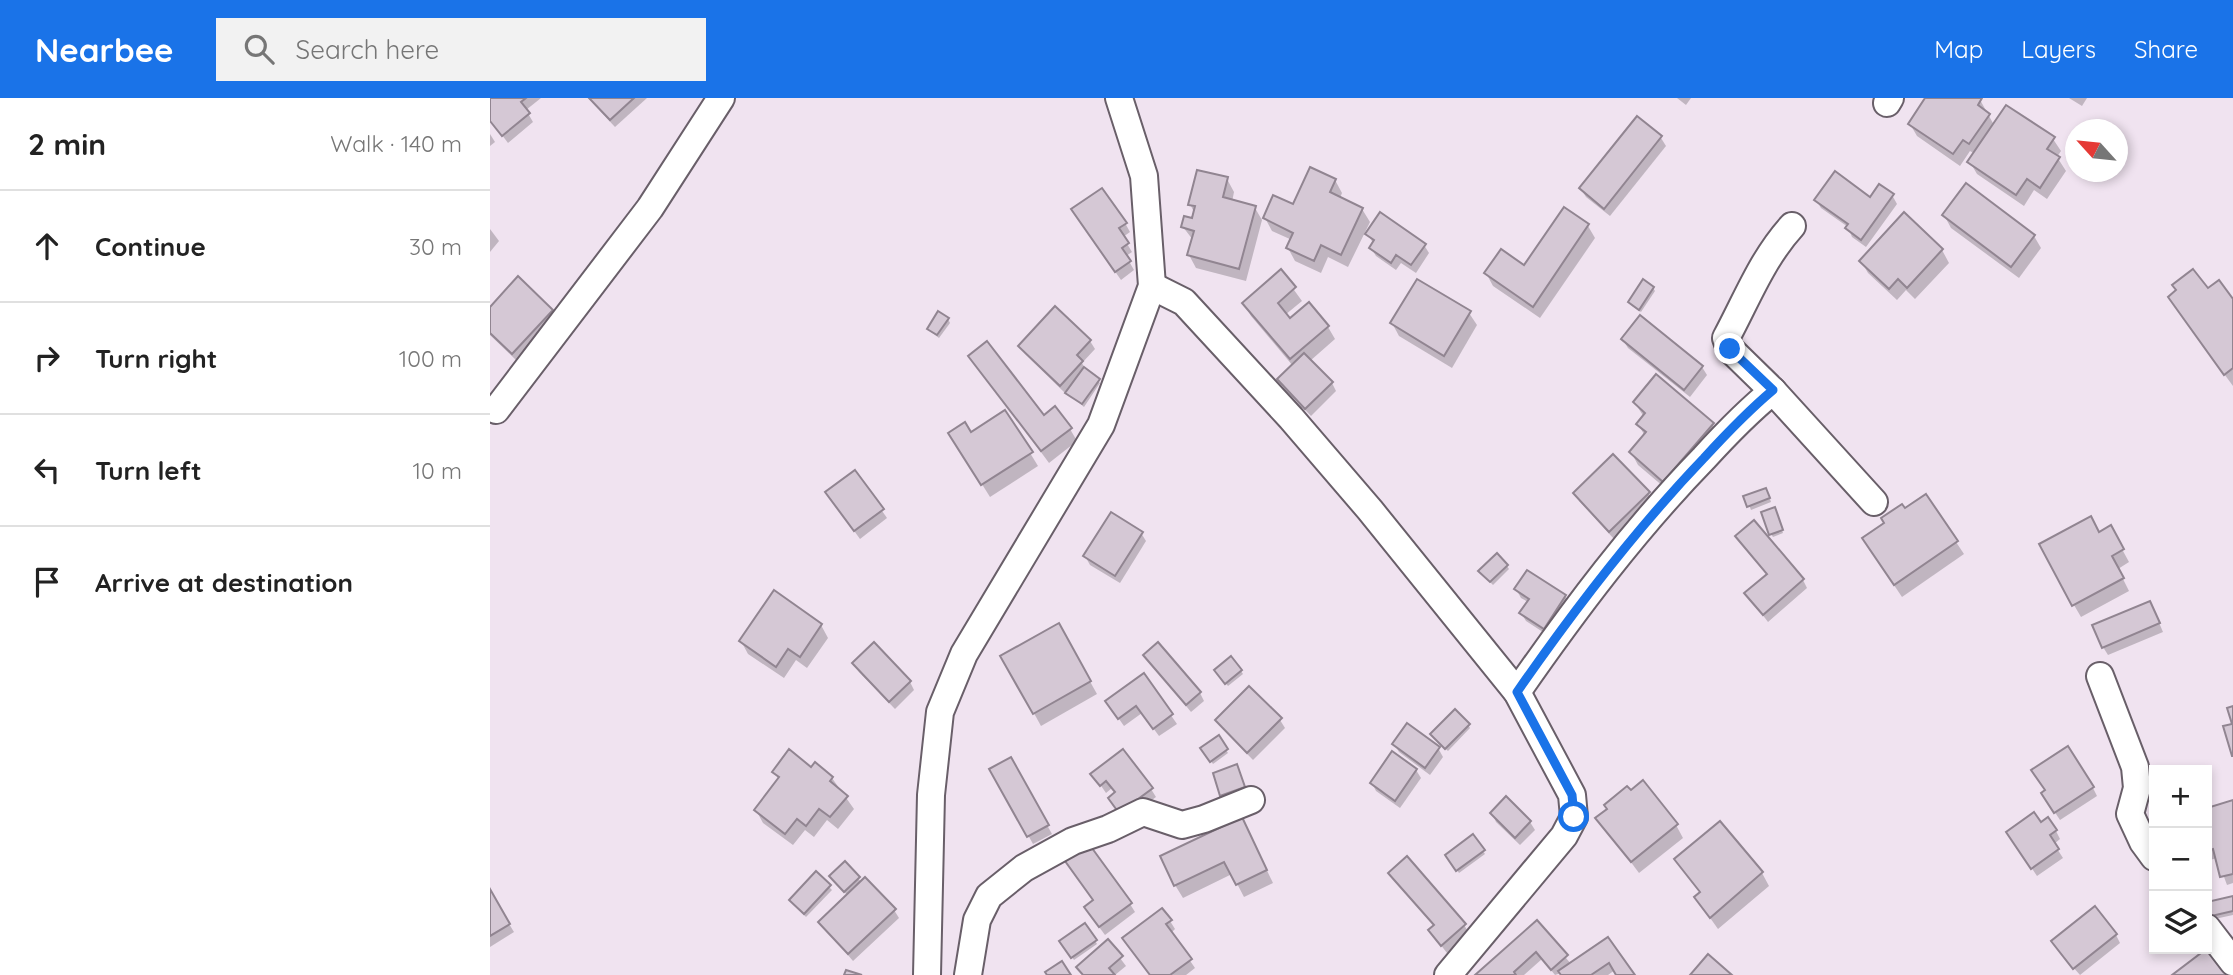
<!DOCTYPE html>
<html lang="en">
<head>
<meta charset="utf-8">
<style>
  body { margin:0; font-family:Quicksand,sans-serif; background:#f2f2f2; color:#222 }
  .controls { position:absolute; right:21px; bottom:21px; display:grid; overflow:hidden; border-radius:0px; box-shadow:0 4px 10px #0003 }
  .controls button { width:63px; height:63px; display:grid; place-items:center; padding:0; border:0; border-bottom:2px solid #e0e0e0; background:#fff; color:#222; font:35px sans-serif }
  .compass { position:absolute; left:1575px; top:21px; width:63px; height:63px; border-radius:50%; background:#fff; box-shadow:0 4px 10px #0003; rotate:297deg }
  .stop { position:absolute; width:21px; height:21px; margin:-16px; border:5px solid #1a73e8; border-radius:50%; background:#fff }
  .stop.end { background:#1a73e8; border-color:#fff; box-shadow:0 2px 7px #0008 }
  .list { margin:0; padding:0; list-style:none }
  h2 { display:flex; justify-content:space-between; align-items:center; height:91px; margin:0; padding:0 28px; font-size:30px }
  h2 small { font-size:23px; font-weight:400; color:#767676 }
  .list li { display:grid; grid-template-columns:46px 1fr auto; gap:21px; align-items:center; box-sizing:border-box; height:112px; padding:0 28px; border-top:2px solid #e0e0e0 }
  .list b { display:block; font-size:26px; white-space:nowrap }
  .list em { font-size:23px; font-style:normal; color:#767676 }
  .icon { flex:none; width:38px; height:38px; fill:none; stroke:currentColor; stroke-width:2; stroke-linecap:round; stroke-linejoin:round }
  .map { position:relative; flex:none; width:1743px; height:877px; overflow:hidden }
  header { display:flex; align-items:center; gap:42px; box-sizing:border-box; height:98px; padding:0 35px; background:#1a73e8; color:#fff }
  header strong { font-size:33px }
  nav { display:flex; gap:38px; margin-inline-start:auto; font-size:24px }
  .search { width:490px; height:63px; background:#f2f2f2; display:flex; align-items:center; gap:18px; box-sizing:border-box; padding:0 24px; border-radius:0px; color:#767676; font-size:26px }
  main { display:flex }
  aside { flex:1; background:#fff }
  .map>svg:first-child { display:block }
  .shadow { fill:#0003 }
  .building { fill:#d5c8d5; stroke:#918591; stroke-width:2 }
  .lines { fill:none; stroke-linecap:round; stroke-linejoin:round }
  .street-casing { stroke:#695f69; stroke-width:30 }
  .street { stroke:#fff; stroke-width:26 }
  .route { stroke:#1a73e8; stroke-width:9 }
</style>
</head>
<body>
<header>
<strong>Nearbee</strong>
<div class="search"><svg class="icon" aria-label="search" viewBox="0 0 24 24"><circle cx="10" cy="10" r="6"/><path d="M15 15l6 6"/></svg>Search here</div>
<nav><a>Map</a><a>Layers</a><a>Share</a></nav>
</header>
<main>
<aside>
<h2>2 min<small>Walk · 140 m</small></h2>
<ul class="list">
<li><svg class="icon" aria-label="ahead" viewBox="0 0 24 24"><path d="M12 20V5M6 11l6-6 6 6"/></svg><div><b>Continue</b></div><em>30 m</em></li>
<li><svg class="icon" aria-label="right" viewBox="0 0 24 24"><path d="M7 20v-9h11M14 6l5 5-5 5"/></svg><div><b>Turn right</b></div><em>100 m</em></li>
<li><svg class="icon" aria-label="left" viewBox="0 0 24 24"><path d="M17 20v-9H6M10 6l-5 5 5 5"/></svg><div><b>Turn left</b></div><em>10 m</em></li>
<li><svg class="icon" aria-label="arrive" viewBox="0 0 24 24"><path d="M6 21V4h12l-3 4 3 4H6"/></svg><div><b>Arrive at destination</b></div></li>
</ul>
</aside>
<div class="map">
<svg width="1743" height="877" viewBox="0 0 1743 877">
  <rect width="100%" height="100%" fill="#f0e3f0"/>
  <g class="shadow">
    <polygon points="0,0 51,0 36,12 43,24 18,45 0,21"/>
    <polygon points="98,0 157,0 125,29"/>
    <polygon points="1187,0 1201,0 1196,7"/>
    <polygon points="1437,0 1489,0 1504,27 1563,41 1571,53 1567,59 1576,73 1557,101 1544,92 1534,108 1487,76 1480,64 1485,56 1480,53 1470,68 1427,38 1420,26"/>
    <polygon points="1579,0 1597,0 1592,8"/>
    <polygon points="1147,21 1171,40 1176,48 1120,118 1096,99 1091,91"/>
    <polygon points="0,36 5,44 0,48"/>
    <polygon points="737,81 744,94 742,104 765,110 772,122 756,183 706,170 699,157 703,142 693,129 704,123 705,116 700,106"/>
    <polygon points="845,82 852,95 850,100 872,111 880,124 858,169 838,159 831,175 805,163 798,150 802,142 782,133 775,120 804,109"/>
    <polygon points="1402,97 1407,106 1376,149 1362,139 1358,129 1331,110 1326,102 1380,101"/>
    <polygon points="1075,111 1098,128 1105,140 1050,220 1003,188 996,175 1034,170"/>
    <polygon points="1454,117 1544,138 1551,150 1529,180 1461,130"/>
    <polygon points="588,120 635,125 640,134 633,139 642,154 636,158 644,172 631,182"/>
    <polygon points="0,131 9,143 0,154"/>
    <polygon points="877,136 934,147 939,155 926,175 911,165 906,172 886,158 881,150 884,146"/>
    <polygon points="1452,152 1459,165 1425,201 1416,192 1407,202 1378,175 1371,163"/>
    <polygon points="791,174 812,203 795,217 800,222 838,229 845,241 820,263 842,285 846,293 821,318 794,290 789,282 803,268 761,218 754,206"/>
    <polygon points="28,181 62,213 67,221 28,264 0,237 0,211"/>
    <polygon points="1163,190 1165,193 1151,214 1142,208 1140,204"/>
    <polygon points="1680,199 1743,204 1743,288 1687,212"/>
    <polygon points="979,215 987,227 962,270 909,238 902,225"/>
    <polygon points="458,221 460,225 449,240 441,234 439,231"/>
    <polygon points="1133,242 1212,269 1217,277 1200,299 1138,250"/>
    <polygon points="600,243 605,251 592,265 596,273 610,285 594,309 577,294 575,295 535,256 530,248"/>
    <polygon points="480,258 554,319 580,331 587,343 559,365"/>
    <polygon points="1145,305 1222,326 1229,338 1181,395 1148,367 1141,354 1155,338 1148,326 1154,319"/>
    <polygon points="515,314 548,368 500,399 468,348 481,336"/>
    <polygon points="365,374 397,420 370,441 342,402"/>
    <polygon points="1158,395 1163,403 1124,441 1090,404 1085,396"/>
    <polygon points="1278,395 1281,404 1261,412 1256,399"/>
    <polygon points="1286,415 1293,435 1283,439 1281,436"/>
    <polygon points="1396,426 1466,444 1474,456 1412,499 1381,453"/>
    <polygon points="651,435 656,443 630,485 600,467 595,458"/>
    <polygon points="1609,436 1627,442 1639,464 1628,471 1639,493 1591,519 1584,507"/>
    <polygon points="1247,438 1313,482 1317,490 1278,524 1256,495 1278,477"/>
    <polygon points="1017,468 1019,471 1003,487 993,477"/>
    <polygon points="1026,491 1075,498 1080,507 1059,538 1036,523 1031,515 1038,504 1031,500"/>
    <polygon points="1664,513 1673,534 1618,557 1613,549"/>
    <polygon points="331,527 338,540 317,570 306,562 294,580 258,556 251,543"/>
    <polygon points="569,528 607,596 551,628 513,559"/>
    <polygon points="655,557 710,595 714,603 701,614"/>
    <polygon points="364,566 420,584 424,592 405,611 369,574"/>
    <polygon points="751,573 753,576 738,588 728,576"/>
    <polygon points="653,577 687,626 669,638 652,615 634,628 622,611"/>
    <polygon points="759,590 790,622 795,630 763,662 732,630 727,622"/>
    <polygon points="978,627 980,630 958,653 944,640"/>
    <polygon points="728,640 738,655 723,666 713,651"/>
    <polygon points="904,646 948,650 953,659 940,677 909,654"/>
    <polygon points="520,662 562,736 543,746 502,672"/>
    <polygon points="322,672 342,680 364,711 348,731 337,722 324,739 315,732 303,747 273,725 266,712 289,682 284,674"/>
    <polygon points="748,672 755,693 734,700 732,697"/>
    <polygon points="926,672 931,680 910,710 886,693 882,685"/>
    <polygon points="603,676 661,691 666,699 635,722 626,696 622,690 616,695"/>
    <polygon points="1603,690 1607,698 1570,722 1558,704"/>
    <polygon points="1743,704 1743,785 1737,787 1727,760 1720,762 1717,757 1717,729 1719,729 1717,711"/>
    <polygon points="1118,712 1186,727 1193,740 1149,775 1108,720"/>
    <polygon points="1002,715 1040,724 1045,732 1030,747 1006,724"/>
    <polygon points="1230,725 1272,775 1279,788 1228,831 1206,800 1211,796 1186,761"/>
    <polygon points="1550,726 1566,733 1570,741 1564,746 1573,760 1547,778 1523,742"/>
    <polygon points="758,733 783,785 754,799 742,776 693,800 685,787"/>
    <polygon points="983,739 995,756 969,775 957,757"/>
    <polygon points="355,765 372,785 404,812 409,820 363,863 330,824 358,798 343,782"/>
    <polygon points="900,775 974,827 979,835 957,855 940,833 945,829"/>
    <polygon points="326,776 342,792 316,819 301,803"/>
    <polygon points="0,795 24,834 0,849"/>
    <polygon points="1743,799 1743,817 1720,822 1717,806"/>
    <polygon points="640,806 645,814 615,837 601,818"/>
    <polygon points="680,823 685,831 681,835 705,870 696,877 660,877 634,841"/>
    <polygon points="1047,825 1081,866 1118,841 1125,872 1118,877 1073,877 1071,875 1065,877 1052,861 1034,877 988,877"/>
    <polygon points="595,827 607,846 584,862 571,843"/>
    <polygon points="1626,837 1630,845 1590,877 1568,852"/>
    <polygon points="618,844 636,868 625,877 593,877 588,869"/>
  </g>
  <g class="building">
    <polygon points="0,0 36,0 31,4 40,15 12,38 0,23"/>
    <polygon points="99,0 144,0 120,22"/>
    <polygon points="1435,0 1492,0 1488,7 1500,16 1479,46 1473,42 1463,56 1418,26"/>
    <polygon points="1516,7 1565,39 1557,51 1570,59 1550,90 1537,81 1526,97 1477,64"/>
    <polygon points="1147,18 1172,38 1114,111 1089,90"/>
    <polygon points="820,69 846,81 840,94 873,110 851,157 831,147 824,163 796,150 803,135 773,120 783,97 803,106"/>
    <polygon points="707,72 738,79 733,99 766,108 749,171 697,157 704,133 691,129 694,118 702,120 705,108 698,107"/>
    <polygon points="1345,73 1380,99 1389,86 1404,96 1371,142 1355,130 1358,126 1324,102"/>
    <polygon points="1476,85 1545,137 1521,169 1452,117"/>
    <polygon points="612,90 637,125 629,130 639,145 632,150 641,163 625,174 581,111"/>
    <polygon points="1074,109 1099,126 1043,209 994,175 1011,151 1034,167"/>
    <polygon points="890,114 936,146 921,167 906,157 901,165 879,150 884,142 875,136"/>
    <polygon points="1414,114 1453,151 1417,190 1408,181 1399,191 1369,163"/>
    <polygon points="791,171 806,189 788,205 800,220 819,204 839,228 800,261 752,205"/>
    <polygon points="1703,171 1718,190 1729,182 1743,201 1743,270 1734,277 1678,199 1686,192 1682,187"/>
    <polygon points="28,178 63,212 22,256 0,235 0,209"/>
    <polygon points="927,181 981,213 954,258 900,225"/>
    <polygon points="1153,181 1164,189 1149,212 1138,204"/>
    <polygon points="565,208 601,242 587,257 593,263 570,288 528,248"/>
    <polygon points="448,213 459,220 447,237 437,231"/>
    <polygon points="1150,217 1213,268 1194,292 1131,241"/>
    <polygon points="497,243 554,317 565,308 582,330 551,353 478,258"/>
    <polygon points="814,255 843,284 815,311 787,281"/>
    <polygon points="594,269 610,281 592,306 575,295"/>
    <polygon points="1166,276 1224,325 1173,384 1139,354 1156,334 1146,326 1155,315 1143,304"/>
    <polygon points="515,312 543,354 491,387 458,335 475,324 481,334"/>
    <polygon points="1123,356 1160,394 1119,434 1083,395"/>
    <polygon points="365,372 394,411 364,433 335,394"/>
    <polygon points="1276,390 1280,400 1257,409 1253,398"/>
    <polygon points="1436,396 1468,443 1404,487 1372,440 1394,425 1391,420 1412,406 1415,410"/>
    <polygon points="1285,409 1293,432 1279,437 1271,414"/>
    <polygon points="621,414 653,434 625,478 593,458"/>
    <polygon points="1601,418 1609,434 1621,427 1634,451 1622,458 1634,480 1582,508 1549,446"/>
    <polygon points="1264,422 1314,481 1273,517 1254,495 1277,476 1245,438"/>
    <polygon points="1007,455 1018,467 1000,484 988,473"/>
    <polygon points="1037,472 1076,497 1054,531 1029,515 1039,501 1024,491"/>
    <polygon points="284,492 332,526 310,559 298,551 286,569 249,543"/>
    <polygon points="1660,503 1670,525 1612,550 1602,527"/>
    <polygon points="569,525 601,583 543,616 510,558"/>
    <polygon points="384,544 421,583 399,604 362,565"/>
    <polygon points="668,544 711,594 696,607 653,557"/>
    <polygon points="741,558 752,572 735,586 724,572"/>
    <polygon points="654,575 683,616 663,631 646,608 628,621 615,603"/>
    <polygon points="759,588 792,620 757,655 725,622"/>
    <polygon points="1743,608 1743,658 1742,658 1733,628 1742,626 1737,610"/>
    <polygon points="965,611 980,626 955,651 940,636"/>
    <polygon points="917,625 950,649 935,670 902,646"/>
    <polygon points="729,637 738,651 720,664 710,650"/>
    <polygon points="1578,648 1604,689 1564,715 1551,695 1555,692 1541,672"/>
    <polygon points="299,651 321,669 325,664 343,679 340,683 358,698 340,719 329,711 316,728 307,721 295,736 264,712 289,679 282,674"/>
    <polygon points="633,651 663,690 629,715 618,700 625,694 616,683 610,688 600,676"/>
    <polygon points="902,653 927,671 905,703 880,685"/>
    <polygon points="521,659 559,727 537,739 499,671"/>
    <polygon points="747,666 755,689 730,698 723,675"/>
    <polygon points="1153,682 1188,726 1141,764 1105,720 1117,711 1114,707 1137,688 1141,692"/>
    <polygon points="1016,698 1041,723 1025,740 1000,715"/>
    <polygon points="1743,702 1743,776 1730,779 1723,751 1717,753 1717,710"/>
    <polygon points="1544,714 1551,724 1558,719 1567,732 1560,737 1569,751 1541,771 1516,734"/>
    <polygon points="752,719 777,772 746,787 734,764 684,788 670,758"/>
    <polygon points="1230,723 1273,774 1220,820 1204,799 1210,794 1184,761"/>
    <polygon points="983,736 995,752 966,773 955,757"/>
    <polygon points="599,746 642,805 609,829 594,809 603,802 575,763"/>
    <polygon points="917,758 976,826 951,848 938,832 944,827 898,775"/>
    <polygon points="355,763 370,779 354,794 339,778"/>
    <polygon points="326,773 341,787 314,816 299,802"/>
    <polygon points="375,779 406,811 358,856 328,824"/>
    <polygon points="0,791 20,826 0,838"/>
    <polygon points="1743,798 1743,813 1717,819 1717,804"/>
    <polygon points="1605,808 1627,836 1583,871 1561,843"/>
    <polygon points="672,810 682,822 676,826 702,861 680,877 660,877 632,840"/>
    <polygon points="1047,822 1078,857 1061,872 1046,854 1024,874 1026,877 985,877"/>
    <polygon points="595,825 607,842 581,860 569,843"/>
    <polygon points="1118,839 1145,877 1126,877 1119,865 1101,877 1071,877 1068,873"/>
    <polygon points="618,841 633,858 619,870 625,877 593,877 586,869"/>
    <polygon points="1719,849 1740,877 1682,877"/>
    <polygon points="1218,856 1242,877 1200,877"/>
    <polygon points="572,863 581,877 557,877 555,874"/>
    <polygon points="356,872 372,877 354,877"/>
  </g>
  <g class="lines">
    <g class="street-casing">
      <g id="street">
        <polyline points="1397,5 1400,0"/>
        <polyline points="662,188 694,204 801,320 880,412 1027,594 1082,697 1084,719 1074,738 958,877"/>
        <path d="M1283,293L1240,251L1236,240C1257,201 1272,161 1302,128"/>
        <polyline points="6,312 160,110 231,0"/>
        <polyline points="1610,578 1645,669 1647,690 1640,716 1653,744 1664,759"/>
        <path d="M1027,594C1084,512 1144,432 1214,360C1236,336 1258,313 1283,293L1384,404"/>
        <polyline points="1717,830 1743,864"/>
        <polyline points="437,877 441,697 450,614 474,556 611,327 662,188 654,78 629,0"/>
        <polyline points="478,877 487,822 499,798 534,770 583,743 618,731 653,714 692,727 714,721 761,702"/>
      </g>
    </g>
    <use href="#street" class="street"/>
  </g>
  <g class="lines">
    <path class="route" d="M1084,719L1082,697L1027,594C1084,512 1145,432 1214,360C1236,336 1258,313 1283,292L1240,251"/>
  </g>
</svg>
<div class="controls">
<button>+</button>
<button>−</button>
<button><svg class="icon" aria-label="layers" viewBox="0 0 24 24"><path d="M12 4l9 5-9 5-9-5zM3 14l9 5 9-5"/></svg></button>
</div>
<svg class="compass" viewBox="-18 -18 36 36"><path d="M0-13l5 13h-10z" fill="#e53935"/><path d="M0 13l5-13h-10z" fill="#767676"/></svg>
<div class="stop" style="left:1084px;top:719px"></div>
<div class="stop end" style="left:1240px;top:251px"></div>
</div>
</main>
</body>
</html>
